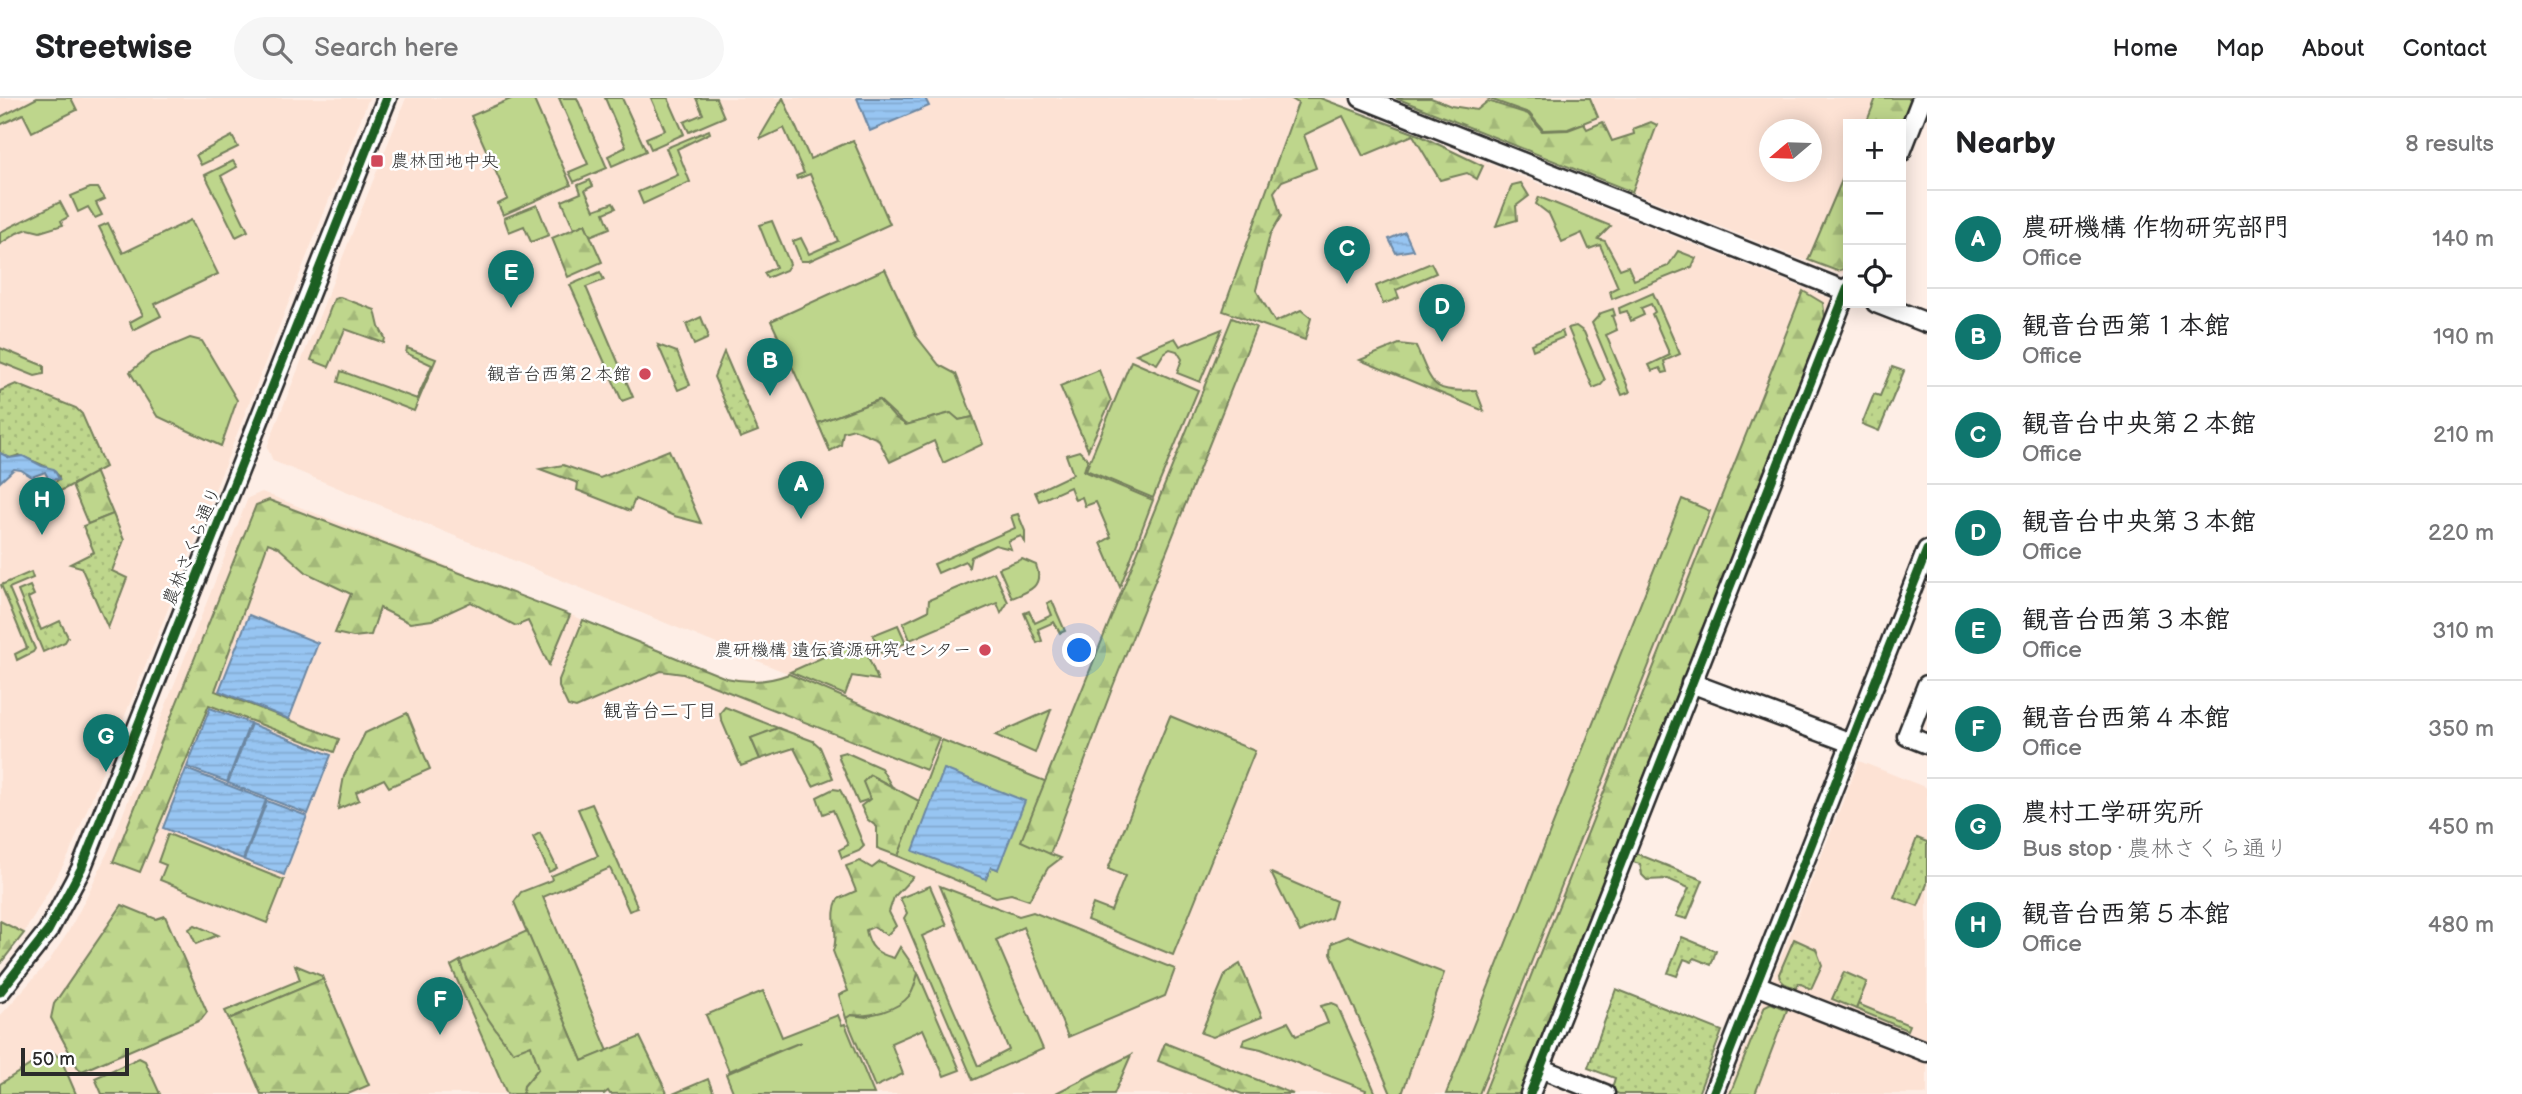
<!DOCTYPE html>
<html lang="en">
<head>
<meta charset="utf-8">
<style>
  body { margin:0; font-family:"Balsamiq Sans","Klee One",sans-serif; background:#f6f6f6; color:#202124 }
  .controls { position:absolute; right:21px; top:21px; display:grid; overflow:hidden; border-radius:0px; box-shadow:0 4px 18px #0003 }
  .controls button { width:63px; height:63px; display:grid; place-items:center; padding:0; border:0; border-bottom:2px solid #e0e0e0; background:#fff; color:#202124; font:35px sans-serif }
  .compass { position:absolute; left:1759px; top:21px; width:63px; height:63px; border-radius:50%; background:#fff; box-shadow:0 4px 18px #0003; rotate:251deg }
  .scale { position:absolute; left:21px; bottom:18px; width:108px; box-sizing:border-box; padding-left:7px; border:4px solid #2b2b2b; border-top:0; font-size:19px; line-height:24px; white-space:nowrap; color:#2b2b2b; -webkit-text-stroke:5px #fff; paint-order:stroke }
  .you { position:absolute; left:1080px; top:553px; width:24px; height:24px; margin:-18px; border:5px solid #fff; border-radius:50%; background:#1a73e8; box-shadow:0 0 0 10px #1a73e833 }
  .badge { display:grid; place-items:center; width:46px; height:46px; border-radius:50%; background:#0f766e; color:#fff; font-size:23px; font-weight:700 }
  .pin { position:absolute; translate:-50% -58px; filter:drop-shadow(0 2px 4px #0008) }
  .pin::after { content:''; position:absolute; top:37px; width:24px; height:21px; background:inherit; clip-path:polygon(0 0,100% 0,50% 100%) }
  .list { margin:0; padding:0; list-style:none }
  h2 { display:flex; justify-content:space-between; align-items:center; height:91px; margin:0; padding:0 28px; font-size:30px }
  h2 small { font-size:23px; font-weight:400; color:#757577 }
  .list li { display:grid; grid-template-columns:46px 1fr auto; gap:21px; align-items:center; box-sizing:border-box; height:98px; padding:0 28px; border-top:2px solid #e0e0e0 }
  .list b { display:block; font-size:26px; white-space:nowrap }
  .list p { margin:0; font-size:23px; white-space:nowrap; color:#757577 }
  .list em { font-size:23px; font-style:normal; color:#757577 }
  .icon { flex:none; width:38px; height:38px; fill:none; stroke:currentColor; stroke-width:2; stroke-linecap:round; stroke-linejoin:round }
  .map { position:relative; flex:none; width:1927px; height:996px; overflow:hidden }
  header { display:flex; align-items:center; gap:42px; box-sizing:border-box; height:98px; padding:0 35px; background:#fff; border-bottom:2px solid #e0e0e0 }
  header strong { font-size:33px }
  nav { display:flex; gap:38px; margin-inline-start:auto; font-size:24px }
  .search { width:490px; height:63px; background:#f6f6f6; display:flex; align-items:center; gap:18px; box-sizing:border-box; padding:0 24px; border-radius:38px; color:#757577; font-size:26px }
  main { display:flex }
  aside { flex:1; background:#fff }
  .map>svg:first-child { display:block }
  .built { fill:#fde2d4; fill-rule:evenodd }
  .grass { fill:#bed68c; stroke:#74805c; stroke-width:2; fill-rule:evenodd }
  .forest { fill:url(#forest-firs); stroke:#74805c; stroke-width:2 }
  .park { fill:url(#park-dots); stroke:#74805c; stroke-width:2 }
  .water { fill:url(#water-rules); stroke:#6c87a2; stroke-width:2 }
  .lines { fill:none; stroke-linecap:round; stroke-linejoin:round }
  .minor-casing { stroke:#2b2b2b; stroke-width:23 }
  .minor { stroke:#fff; stroke-width:18 }
  .cycleway-casing { stroke:#fff; stroke-width:13 }
  .cycleway { stroke:#1b5e20; stroke-width:9 }
  .poi-dot { fill:#d1495b; stroke:#fff; stroke-width:2.5 }
  .labels { text-anchor:middle; dominant-baseline:central; stroke-width:5; stroke-linejoin:round; paint-order:stroke }
  .poi-label { font-size:18px; fill:#2b2b2b; stroke:#fff; text-anchor:end }
  .street-label { font-size:18px; fill:#2b2b2b; stroke:#fff }
  .neighbourhood-label { font-size:19px; fill:#2b2b2b; stroke:#fff }
</style>
</head>
<body>
<header>
<strong>Streetwise</strong>
<div class="search"><svg class="icon" aria-label="search" viewBox="0 0 24 24"><circle cx="10" cy="10" r="6"/><path d="M15 15l6 6"/></svg>Search here</div>
<nav><a>Home</a><a>Map</a><a>About</a><a>Contact</a></nav>
</header>
<main>
<div class="map">
<svg width="1927" height="996" viewBox="0 0 1927 996">
  <defs>
    <pattern id="forest-firs" width="22" height="20" patternUnits="userSpaceOnUse" patternTransform="scale(1.75)"><rect width="22" height="20" fill="#bed68c"/><path d="M5 1l3.5 6h-7zM16 11l3.5 6h-7z" fill="#a3b879"/></pattern>
    <pattern id="park-dots" width="8" height="8" patternUnits="userSpaceOnUse" patternTransform="scale(1.75)"><rect width="8" height="8" fill="#bed68c"/><path d="M2 2h.1M6 6h.1" fill="none" stroke="#a3b879" stroke-width="1.8" stroke-linecap="round"/></pattern>
    <pattern id="water-rules" width="6" height="5" patternUnits="userSpaceOnUse" patternTransform="scale(1.75)"><rect width="6" height="5" fill="#97c5f2"/><path d="M0 2.5h6" fill="none" stroke="#82a9d0"/></pattern>
  </defs>
  <rect width="100%" height="100%" fill="#feeee6"/>
  <filter id="ink" filterUnits="userSpaceOnUse"><feTurbulence type="fractalNoise" baseFrequency=".0143" numOctaves="2"/><feDisplacementMap in="SourceGraphic" scale="14" xChannelSelector="R" yChannelSelector="G"/><feConvolveMatrix kernelMatrix="1 2 1 2 8 2 1 2 1" color-interpolation-filters="sRGB"/></filter>
  <g filter="url(#ink)">
    <g class="built">
      <polygon points="0,0 369,0 178,486 68,759 24,835 0,866"/>
      <polygon points="406,0 1323,0 1829,200 1833,208 1522,996 0,996 0,918 49,863 67,836 84,804 109,751 248,400 262,394 729,580 765,582 787,575 273,363 267,349"/>
      <path d="M1395,0H1914L1901,35V26H1848V168L1846,173L1839,176ZM1770,32H1812V74H1770Z"/>
      <polygon points="1859,663 1927,690 1927,996 1727,996"/>
    </g>
    <g class="grass">
      <polygon points="37,0 71,0 77,12 32,34 23,16 0,27 0,19"/>
      <polygon points="513,0 533,0 571,87 503,117 498,106 508,101 471,18"/>
      <polygon points="559,0 577,0 607,70 574,84 569,74 588,66"/>
      <polygon points="605,0 622,0 646,53 612,68 608,58 626,49"/>
      <polygon points="651,0 668,0 684,36 651,51 646,40 665,32"/>
      <polygon points="696,0 716,0 724,19 689,34 684,24 703,16"/>
      <polygon points="783,0 810,61 853,42 890,126 809,163 801,163 793,143 801,140 809,156 838,143 810,76 797,81 796,78 804,75 784,30 761,41 760,39"/>
      <polygon points="1487,0 1590,0 1598,19 1568,31 1543,32 1529,15"/>
      <polygon points="709,32 710,35 677,51 690,84 643,106 638,94 678,77 666,50"/>
      <polygon points="232,38 238,49 201,67 196,57"/>
      <polygon points="233,63 237,69 221,78 248,133 236,139 205,77"/>
      <polygon points="590,82 593,88 585,92 594,112 613,105 616,110 604,115 610,130 590,138 585,126 574,131 562,103 581,95 578,87"/>
      <polygon points="90,90 98,90 105,101 96,105 102,117 95,120 88,109 78,114 71,98"/>
      <polygon points="1539,99 1611,128 1598,141 1605,143 1620,171 1628,168 1634,182 1668,168 1678,153 1696,160 1692,169 1612,201 1610,193 1618,189 1600,147 1589,151 1582,135 1562,144 1549,116 1536,106"/>
      <polygon points="60,104 68,119 61,123 63,127 40,134 28,131 17,135 0,146 0,134"/>
      <polygon points="537,107 549,137 531,144 524,128 509,134 504,120"/>
      <polygon points="191,122 218,176 155,206 161,218 133,232 130,224 143,217 99,129 108,125 123,155"/>
      <polygon points="772,123 790,166 786,172 767,180 764,175 776,169 759,127"/>
      <polygon points="885,171 917,239 939,267 956,276 973,319 959,322 950,315 906,327 879,302 818,325 771,223"/>
      <polygon points="600,174 604,182 586,189 633,299 622,303 570,187"/>
      <polygon points="1653,195 1680,256 1664,263 1667,274 1663,275 1660,270 1652,273 1649,267 1670,257 1652,216 1655,214 1651,206 1641,210 1644,217 1631,223 1627,213 1620,215 1619,210"/>
      <polygon points="1613,211 1615,217 1612,218 1617,232 1606,237 1630,294 1622,297 1592,225 1601,215"/>
      <polygon points="1576,228 1584,234 1605,282 1601,287 1593,290 1568,230"/>
      <polygon points="1222,231 1200,284 1177,275 1182,261 1177,253 1170,251 1164,255 1157,266 1136,256 1175,240 1180,248"/>
      <polygon points="1562,233 1564,239 1533,252 1531,246"/>
      <polygon points="190,240 202,243 237,302 221,348 157,318 130,274 152,256"/>
      <polygon points="0,250 44,268 44,276 35,278 0,264"/>
      <polygon points="407,250 436,261 414,313 338,284 341,273 417,301 432,267 406,255"/>
      <polygon points="1131,263 1198,292 1153,400 1086,372"/>
      <polygon points="1079,353 1088,361 1084,373 1153,402 1120,489 1101,445 1111,439 1096,404 1085,408 1082,399 1075,402 1070,389 1039,403 1035,394 1073,376 1066,357"/>
      <polygon points="1682,401 1710,413 1479,996 1446,996"/>
      <polygon points="1018,416 1025,433 1025,444 1021,438 1008,443 1011,451 995,447 971,459 969,469 965,463 938,475 934,466 1015,430 1011,418"/>
      <path d="M1022,461L1036,467C1044,488 1030,493 1012,500L999,470Z"/>
      <polygon points="31,474 33,480 9,490 35,551 33,554 17,562 15,556 27,550 1,487"/>
      <polygon points="994,474 1008,504 1001,515 997,505 910,542 903,525 928,513 929,502"/>
      <polygon points="1052,503 1065,533 1060,535 1054,524 1038,531 1042,543 1037,545 1024,515 1029,513 1035,525 1052,517 1047,505"/>
      <polygon points="898,527 906,545 881,555 873,537"/>
      <polygon points="861,542 878,582 852,578 845,597 790,574"/>
      <polygon points="725,609 778,630 751,640 760,661 741,668 721,621 720,615"/>
      <polygon points="1051,612 1035,655 995,637"/>
      <polygon points="1170,618 1255,653 1173,857 1087,822 1093,806 1111,813 1125,778 1108,771"/>
      <path d="M942,642L1047,684L1050,756L1061,760L1048,770L1029,802L1011,796L996,799L898,758ZM945,671L997,771L991,768L986,781Z"/>
      <polygon points="845,654 881,670 892,689 870,677 870,701 858,705 840,663 838,656"/>
      <polygon points="833,691 840,692 844,699 864,748 859,753 842,760 839,752 848,747 833,712 823,716 817,699"/>
      <polygon points="592,706 638,810 629,813 610,770 543,799 608,953 582,963 514,804 521,794 552,782 551,778 598,758 578,711"/>
      <polygon points="540,735 557,770 549,774 533,739"/>
      <polygon points="168,736 284,782 267,825 160,782 166,767 158,764"/>
      <polygon points="1271,775 1336,803 1331,820 1300,834"/>
      <polygon points="930,788 947,827 922,838 978,968 1009,952 940,788 1019,818 1033,814 1175,871 1165,898 1068,939 1023,829 996,842 1043,951 973,982 904,820 907,815 900,800"/>
      <polygon points="195,827 218,837 196,846 189,831"/>
      <polygon points="1349,838 1444,875 1402,996 1391,996 1331,855 1332,845"/>
      <polygon points="460,863 469,889 531,947 539,970 524,988 523,996 507,996 451,868"/>
      <polygon points="295,867 322,878 323,881 229,921 225,913 300,882"/>
      <polygon points="918,875 960,972 944,978 923,931 891,945 903,976 875,989 846,920 851,917 866,919 910,897"/>
      <polygon points="763,893 782,939 838,917 842,927 845,926 874,996 734,996 726,976 801,944 729,973 706,917"/>
      <polygon points="1332,905 1337,907 1376,996 1365,996 1366,992 1261,951 1242,947 1244,942 1288,924 1296,938 1328,925 1321,908"/>
      <polygon points="1771,905 1787,912 1755,996 1730,996 1765,908"/>
      <polygon points="1858,906 1909,927 1907,932 1856,911"/>
      <polygon points="54,955 61,961 76,996 0,996 0,986 46,957"/>
      <polygon points="139,960 145,963 160,996 102,996 95,980"/>
      <polygon points="708,981 714,996 673,996"/>
    </g>
    <g class="forest">
      <polygon points="1290,0 1320,0 1419,37 1483,68 1477,81 1467,75 1440,82 1413,37 1363,58 1343,18 1304,37 1316,70 1282,83 1274,94 1281,118 1270,137 1256,192 1275,224 1301,212 1311,220 1305,242 1223,213 1294,16 1298,5"/>
      <polygon points="1396,0 1431,0 1451,8 1477,12 1488,3 1528,16 1542,33 1568,32 1584,26 1587,31 1603,24 1612,43 1634,36 1633,31 1651,24 1657,27 1632,94"/>
      <polygon points="1876,0 1912,0 1901,28 1901,26 1866,26"/>
      <polygon points="1848,68 1848,160 1844,171 1837,173 1808,162"/>
      <polygon points="1521,85 1529,98 1516,108 1517,122 1496,128 1512,87"/>
      <polygon points="585,126 602,164 568,179 552,140"/>
      <polygon points="1431,165 1436,175 1396,192 1399,200 1383,206 1376,188"/>
      <polygon points="1803,193 1823,205 1825,220 1519,996 1484,996"/>
      <polygon points="340,199 375,212 379,229 385,240 384,245 345,231 329,269 311,262 334,201"/>
      <polygon points="1232,220 1256,229 1113,588 1050,756 1021,743"/>
      <path d="M1399,246L1416,248C1433,286 1430,296 1476,292L1484,313L1360,262Z"/>
      <polygon points="1099,272 1111,303 1088,352 1060,288"/>
      <polygon points="879,302 894,319 906,327 951,315 959,322 973,319 983,346 943,365 934,343 890,364 878,341 854,331 843,334 841,347 830,353 818,325"/>
      <polygon points="669,352 701,425 674,418 635,401 630,413 577,392 578,385 540,371 563,367 600,380"/>
      <polygon points="95,373 113,416 88,426 72,388"/>
      <polygon points="269,402 570,517 549,567 528,523 516,528 471,504 432,522 410,525 380,510 371,537 353,539 335,535 351,496 307,475 278,449 268,445 215,593 339,641 334,654 209,607 140,774 113,764 256,407"/>
      <path d="M583,522L726,580C748,585 768,584 789,576L939,640L926,672L683,576L661,573L576,610L568,608L559,589V582Z"/>
      <polygon points="407,615 430,671 389,689 384,681 356,694 359,702 338,711 344,678 365,635"/>
      <polygon points="778,630 813,643 820,649 833,680 813,688 794,650 760,661 751,640"/>
      <polygon points="870,677 919,703 898,758 877,750 877,729 867,721 861,708 870,701 863,684"/>
      <path d="M860,763L872,770L880,764L913,779L894,799L889,814L896,828L887,837L873,829L866,832C869,849 877,856 894,860L900,849L918,875C916,882 914,892 910,897C897,913 870,919 851,917L846,920L839,897L848,893L833,853C840,837 829,818 838,801L856,793L846,768Z"/>
      <polygon points="122,807 156,821 165,818 207,914 201,922 82,973 78,970 51,920 54,906"/>
      <polygon points="0,823 24,835 0,866"/>
      <path d="M527,833L582,963L640,939L667,995L610,996L608,993L604,996H523L524,988L539,970L531,947L513,954C489,925 472,898 460,863Z"/>
      <polygon points="1240,866 1262,919 1213,939 1201,935 1226,875"/>
      <polygon points="323,881 369,987 348,996 261,996 229,921"/>
      <polygon points="1165,945 1293,996 1242,996 1158,963"/>
      <polygon points="1131,957 1114,996 1054,996"/>
    </g>
    <g class="park">
      <polygon points="701,219 708,236 707,241 694,247 686,226"/>
      <polygon points="658,247 677,254 690,287 678,292"/>
      <polygon points="724,254 758,333 740,340 714,279"/>
      <polygon points="1892,269 1904,273 1879,333 1862,326 1874,296 1880,298"/>
      <path d="M16,286L76,310L82,316L105,369L55,396L52,387L59,381V378C48,367 33,364 19,357L10,360L0,355V293Z"/>
      <polygon points="113,416 124,442 112,473 127,480 108,530 81,469 70,466 94,454 83,428"/>
      <polygon points="30,488 34,497 28,500 41,532 60,523 68,539 65,544 43,554 18,493"/>
      <polygon points="1917,740 1927,744 1927,786 1918,808 1894,799"/>
      <polygon points="1635,755 1703,782 1687,821 1676,818 1689,790 1668,781 1647,782 1642,777 1640,766 1633,764"/>
      <polygon points="1682,839 1716,853 1711,867 1694,860 1692,864 1684,861 1677,878 1668,875"/>
      <path d="M1794,841L1816,851L1822,867L1811,891L1799,885L1796,890C1788,887 1780,886 1779,876Z"/>
      <polygon points="1844,874 1867,884 1856,911 1832,901"/>
      <polygon points="1616,891 1722,933 1698,996 1619,996 1611,993 1615,980 1588,970"/>
    </g>
    <g class="water">
      <polygon points="857,0 925,0 929,8 870,33"/>
      <polygon points="1405,134 1413,152 1396,155 1389,141"/>
      <polygon points="0,355 10,360 23,358 42,368 54,371 59,381 49,382 45,374 32,379 21,372 14,371 0,384"/>
      <polygon points="249,517 318,545 289,621 219,593"/>
      <polygon points="210,610 250,625 227,684 187,669"/>
      <polygon points="251,626 331,657 308,716 228,685"/>
      <polygon points="186,671 266,702 243,761 163,730"/>
      <polygon points="944,671 1025,703 998,771 991,769 986,781 913,753"/>
      <polygon points="267,703 307,718 284,777 244,762"/>
    </g>
    <g class="lines">
      <g class="minor-casing">
        <g id="minor">
          <polyline points="1361,0 1848,194"/>
          <polyline points="1901,54 1922,0"/>
          <polyline points="1876,205 1927,225"/>
          <polyline points="1691,585 1851,645"/>
          <polyline points="1927,587 1907,638 1927,646"/>
          <polyline points="1756,887 1927,954"/>
          <polyline points="0,894 48,833 81,771 387,0"/>
          <polyline points="1540,970 1605,996"/>
          <polyline points="1530,996 1848,189"/>
          <polyline points="1713,996 1927,452"/>
        </g>
      </g>
      <use href="#minor" class="minor"/>
      <g class="cycleway-casing">
        <g id="cycleway">
          <polyline points="0,894 48,833 81,771 387,0"/>
          <polyline points="1530,996 1848,189"/>
          <polyline points="1713,996 1927,452"/>
        </g>
      </g>
      <use href="#cycleway" class="cycleway"/>
    </g>
  </g>
  <g class="poi-dot">
    <rect x="370" y="56" width="14" height="14" rx="3.5"/>
    <circle cx="645" cy="276" r="7"/>
    <circle cx="985" cy="552" r="7"/>
  </g>
  <g class="labels">
    <g class="poi-label">
      <text x="391" y="63" text-anchor="start">農林団地中央</text>
      <text x="631" y="276">観音台西第２本館</text>
      <text x="971" y="552">農研機構 遺伝資源研究センター</text>
    </g>
    <g class="street-label">
      <text transform="translate(192 448) rotate(-68)">農林さくら通り</text>
    </g>
    <g class="neighbourhood-label">
      <text x="660" y="613">観音台二丁目</text>
    </g>
  </g>
</svg>
<div class="controls">
<button>+</button>
<button>−</button>
<button><svg class="icon" aria-label="locate" viewBox="0 0 24 24"><circle cx="12" cy="12" r="6"/><path d="M12 2v4M12 18v4M2 12h4M18 12h4"/></svg></button>
</div>
<svg class="compass" viewBox="-18 -18 36 36"><path d="M0-13l5 13h-10z" fill="#e53935"/><path d="M0 13l5-13h-10z" fill="#757577"/></svg>
<div class="scale">50 m</div>
<div class="you"></div>
<div class="pin badge" style="left:801px;top:421px">A</div>
<div class="pin badge" style="left:770px;top:298px">B</div>
<div class="pin badge" style="left:1347px;top:186px">C</div>
<div class="pin badge" style="left:1442px;top:244px">D</div>
<div class="pin badge" style="left:511px;top:210px">E</div>
<div class="pin badge" style="left:440px;top:937px">F</div>
<div class="pin badge" style="left:106px;top:674px">G</div>
<div class="pin badge" style="left:42px;top:437px">H</div>
</div>
<aside>
<h2>Nearby<small>8 results</small></h2>
<ul class="list">
<li><span class="badge">A</span><div><b>農研機構 作物研究部門</b><p>Office</p></div><em>140 m</em></li>
<li><span class="badge">B</span><div><b>観音台西第１本館</b><p>Office</p></div><em>190 m</em></li>
<li><span class="badge">C</span><div><b>観音台中央第２本館</b><p>Office</p></div><em>210 m</em></li>
<li><span class="badge">D</span><div><b>観音台中央第３本館</b><p>Office</p></div><em>220 m</em></li>
<li><span class="badge">E</span><div><b>観音台西第３本館</b><p>Office</p></div><em>310 m</em></li>
<li><span class="badge">F</span><div><b>観音台西第４本館</b><p>Office</p></div><em>350 m</em></li>
<li><span class="badge">G</span><div><b>農村工学研究所</b><p>Bus stop · 農林さくら通り</p></div><em>450 m</em></li>
<li><span class="badge">H</span><div><b>観音台西第５本館</b><p>Office</p></div><em>480 m</em></li>
</ul>
</aside>
</main>
</body>
</html>
